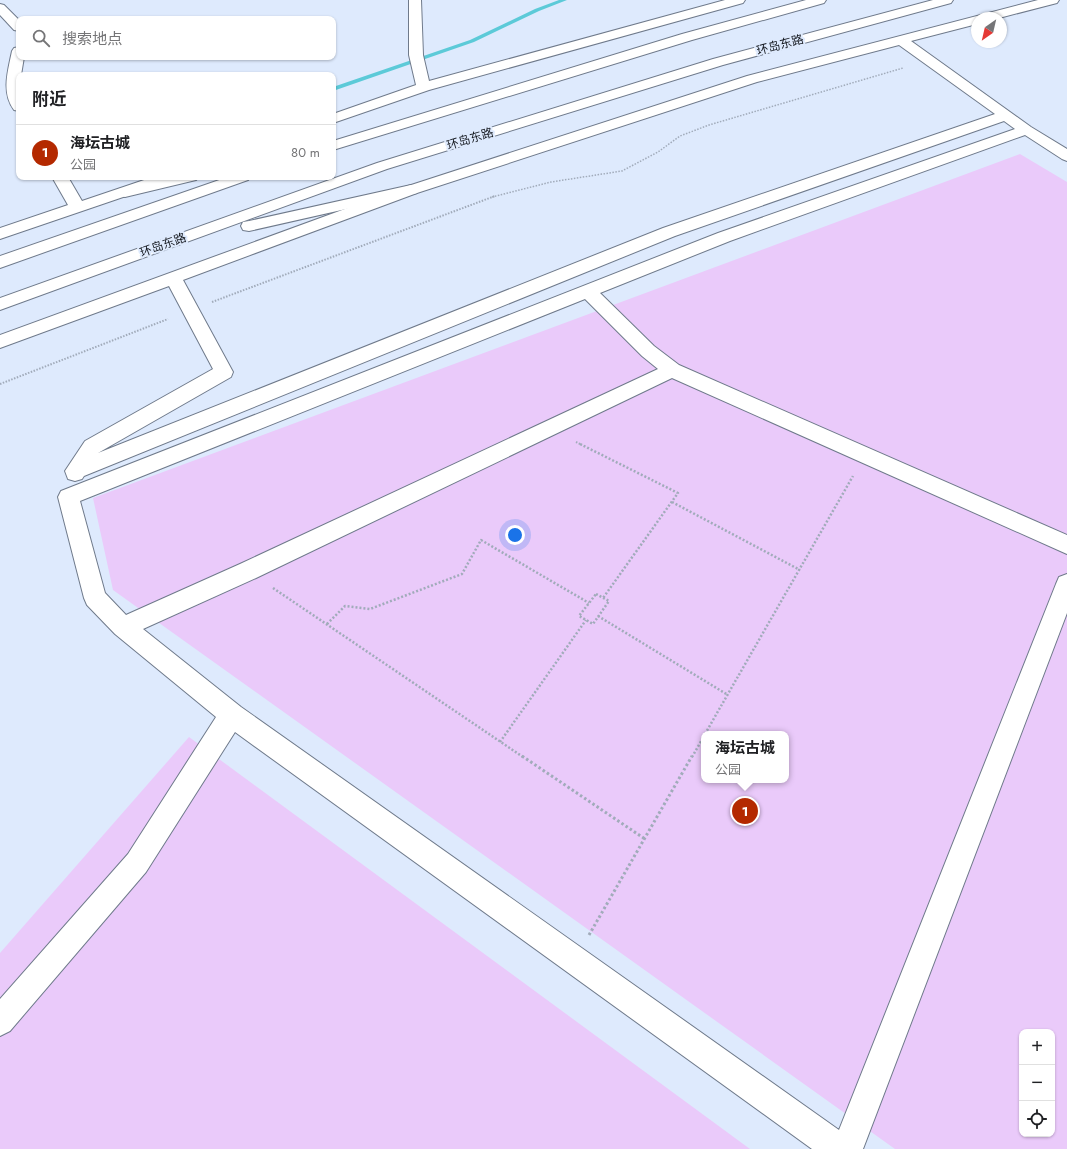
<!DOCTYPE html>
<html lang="zh">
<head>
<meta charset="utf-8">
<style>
  body { margin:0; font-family:Jost,"Noto Sans SC",sans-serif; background:#f2f2f2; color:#202124 }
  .controls { position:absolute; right:12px; bottom:12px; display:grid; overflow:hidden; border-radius:8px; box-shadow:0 1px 3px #0004 }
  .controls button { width:36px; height:36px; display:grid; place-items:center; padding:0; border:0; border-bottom:1px solid #e0e0e0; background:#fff; color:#202124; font:20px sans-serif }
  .compass { position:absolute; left:971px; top:12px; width:36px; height:36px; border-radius:50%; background:#fff; box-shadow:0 1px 3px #0004; rotate:214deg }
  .you { position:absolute; left:515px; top:535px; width:14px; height:14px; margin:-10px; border:3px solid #fff; border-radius:50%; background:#1a73e8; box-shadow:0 0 0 6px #1a73e833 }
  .badge { display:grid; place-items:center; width:26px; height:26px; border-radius:50%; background:#b42900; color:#fff; font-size:13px; font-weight:700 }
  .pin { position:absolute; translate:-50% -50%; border:2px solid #fff; box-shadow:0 1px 4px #0006 }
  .popup { position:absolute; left:701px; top:731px; width:88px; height:52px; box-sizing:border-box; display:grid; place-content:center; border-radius:8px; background:#fff; filter:drop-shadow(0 1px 3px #0005); font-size:13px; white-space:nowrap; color:#757577 }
  .popup b { font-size:15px; color:#202124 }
  .popup::after { content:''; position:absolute; left:50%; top:100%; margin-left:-8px; border:8px solid transparent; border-top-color:#fff }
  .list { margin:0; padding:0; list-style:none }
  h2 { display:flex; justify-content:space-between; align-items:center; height:52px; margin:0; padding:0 16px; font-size:17px }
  h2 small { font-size:13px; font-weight:400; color:#757577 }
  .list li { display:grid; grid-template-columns:26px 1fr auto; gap:12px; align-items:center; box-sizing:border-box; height:56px; padding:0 16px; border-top:1px solid #e0e0e0 }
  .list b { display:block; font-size:15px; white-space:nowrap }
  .list p { margin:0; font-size:13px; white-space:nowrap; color:#757577 }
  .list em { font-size:13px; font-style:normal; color:#757577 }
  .icon { flex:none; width:22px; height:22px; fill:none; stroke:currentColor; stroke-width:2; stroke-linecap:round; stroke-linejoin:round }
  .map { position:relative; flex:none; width:1067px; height:1149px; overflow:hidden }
  .search { position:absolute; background:#fff; box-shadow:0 1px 3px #0004; left:16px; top:16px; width:320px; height:44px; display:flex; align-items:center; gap:10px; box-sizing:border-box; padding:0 14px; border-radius:8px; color:#757577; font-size:15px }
  .panel { position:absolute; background:#fff; box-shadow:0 1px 3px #0004; left:16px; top:72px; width:320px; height:108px; border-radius:8px }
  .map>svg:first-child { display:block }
  .green { fill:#eacafa; fill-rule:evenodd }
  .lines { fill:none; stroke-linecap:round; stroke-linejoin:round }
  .stream { fill:#5ccad8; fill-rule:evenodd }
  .minor-casing { stroke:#6f7a8b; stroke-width:2 }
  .major-casing { stroke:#6f7a8b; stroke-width:2 }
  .path-far3 { stroke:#a1abba; stroke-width:1.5; stroke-dasharray:1.5 1.5; stroke-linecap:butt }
  .path-far2 { stroke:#a1abba; stroke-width:2; stroke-dasharray:1.5 1.5; stroke-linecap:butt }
  .path-far1 { stroke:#a1abba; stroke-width:2.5; stroke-dasharray:2 2; stroke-linecap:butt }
  .path { stroke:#a1abba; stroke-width:3; stroke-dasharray:2.5 2.5; stroke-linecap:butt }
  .minor { fill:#fff; fill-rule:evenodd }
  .major { fill:#fff; fill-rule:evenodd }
  .labels { text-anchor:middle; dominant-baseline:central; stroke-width:4; stroke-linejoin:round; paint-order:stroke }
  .far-street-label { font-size:12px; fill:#161a21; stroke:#deeafd }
</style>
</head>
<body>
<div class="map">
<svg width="1067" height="1149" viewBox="0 0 1067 1149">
  <rect width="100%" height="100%" fill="#deeafd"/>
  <g class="green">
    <path d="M1020,154L1067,182V1149H895L113,590L93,498ZM704,734H786V780H704ZM1022,1032H1052V1134H1022Z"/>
    <polygon points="189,737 750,1149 0,1149 0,953"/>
  </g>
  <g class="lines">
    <polygon class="stream" points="559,0 567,0 539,11 474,42 333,91 333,87 470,40 535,9"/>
    <g class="minor-casing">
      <g id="minor">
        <polygon points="409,0 421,0 423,55 429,81 725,0 745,0 743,3 429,90 333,123 333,114 416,85 409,55"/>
        <path d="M1038,0H1059L1057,3L999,18H977V24L911,41L1031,127L1067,149V161L1062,159L1025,135L730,241L600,293L654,346L679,365L1067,535V554L672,378L256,578L143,629L241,707L839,1130L1056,584L1059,577L1067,574V613L863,1149H812L235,732L146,872L10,1031L0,1036V999L128,854L216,717L115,634L87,605L84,598L58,497L61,491L718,233L1015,129L1004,121L675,236L84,476L82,479L75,481L68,479L65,471L85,441L213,369L169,286L0,348V335L405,187L747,76ZM899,45L995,114L663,228L98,453L231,377L233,372L183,280L417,193L757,82ZM585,299L642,356L658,369L240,564L126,615L105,593L80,501Z"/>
        <polygon points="0,4 4,5 19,20 19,31 14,30 0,15"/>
        <path d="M19,47V57H24L21,75H19V111L14,110C1,92 8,71 12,51L14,48Z"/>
        <polygon points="52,177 68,177 82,201 153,177 176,177 173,180 0,239 0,228 68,205"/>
      </g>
    </g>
    <g class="major-casing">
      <g id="major">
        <polygon points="806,0 826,0 824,3 692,40 333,150 333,141 682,34"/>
        <polygon points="933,0 953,0 951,3 723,65 387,169 0,310 0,298 377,163 713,59"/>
        <polygon points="170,177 199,177 196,180 125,197 119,195 117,192 119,189"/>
        <polygon points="228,177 251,177 248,180 0,268 0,256"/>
        <polygon points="411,185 417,187 419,190 417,193 249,231 243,230 241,226 243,222 249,221"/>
      </g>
    </g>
    <polyline class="path-far3" points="492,197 551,182 622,171 658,152 680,136 709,125 903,68"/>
    <g class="path-far2">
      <polyline points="212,302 495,196"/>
      <polyline points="0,384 168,319"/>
      <polyline points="576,442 582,445"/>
    </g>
    <g class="path-far1">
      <polyline points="580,444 678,493 603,598"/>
      <polyline points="672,502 800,570"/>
      <polyline points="273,588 523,757"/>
      <polygon points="596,594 609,601 593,624 579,616"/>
      <polyline points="598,616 728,695"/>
      <polyline points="327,624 345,606 370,609 462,574 481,540 589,603"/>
      <polyline points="705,734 853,476"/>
      <polyline points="500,742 586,620"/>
      <polyline points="692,757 704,736"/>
    </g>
    <g class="path">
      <polyline points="522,756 645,839"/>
      <polyline points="589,935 692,756"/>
    </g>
    <use href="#minor" class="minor"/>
    <use href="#major" class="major"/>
  </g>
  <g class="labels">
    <g class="far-street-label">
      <text transform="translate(780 45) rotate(-15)">环岛东路</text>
      <text transform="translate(470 139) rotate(-17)">环岛东路</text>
      <text transform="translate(163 245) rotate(-20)">环岛东路</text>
    </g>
  </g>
</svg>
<div class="controls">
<button>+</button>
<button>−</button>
<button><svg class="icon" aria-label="locate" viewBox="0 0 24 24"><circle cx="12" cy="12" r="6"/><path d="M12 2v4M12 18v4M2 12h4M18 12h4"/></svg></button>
</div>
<svg class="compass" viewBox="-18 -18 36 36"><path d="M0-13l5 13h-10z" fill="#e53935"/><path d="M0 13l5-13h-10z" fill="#757577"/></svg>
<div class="you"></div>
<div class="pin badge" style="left:745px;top:811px">1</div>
<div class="popup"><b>海坛古城</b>公园</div>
<div class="search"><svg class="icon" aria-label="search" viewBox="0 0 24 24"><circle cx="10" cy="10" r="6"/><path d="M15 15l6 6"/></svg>搜索地点</div>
<section class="panel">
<h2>附近<small></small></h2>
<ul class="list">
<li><span class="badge">1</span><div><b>海坛古城</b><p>公园</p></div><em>80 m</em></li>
</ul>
</section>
</div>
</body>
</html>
